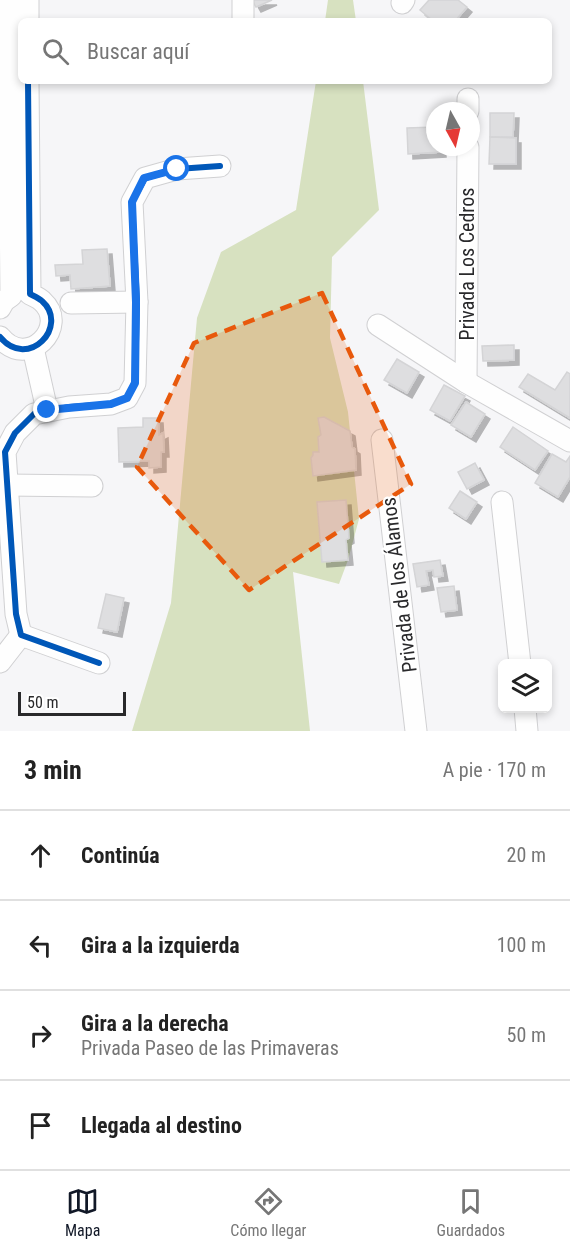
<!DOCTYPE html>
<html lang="es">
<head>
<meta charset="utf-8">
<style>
  body { margin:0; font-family:"Roboto Condensed",sans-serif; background:#f6f6f6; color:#222 }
  .controls { position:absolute; right:18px; bottom:18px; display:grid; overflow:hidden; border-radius:9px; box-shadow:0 3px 9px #0003 }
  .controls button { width:54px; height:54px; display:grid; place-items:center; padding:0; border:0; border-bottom:2px solid #e0e0e0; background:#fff; color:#222; font:30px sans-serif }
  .compass { position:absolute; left:426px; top:102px; width:54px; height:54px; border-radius:50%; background:#fff; box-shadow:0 3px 9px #0003; rotate:172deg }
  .scale { position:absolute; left:18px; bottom:15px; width:108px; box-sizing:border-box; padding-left:6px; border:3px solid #29292b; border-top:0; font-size:16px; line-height:21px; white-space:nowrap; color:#29292b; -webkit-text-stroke:4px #fff; paint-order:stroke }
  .stop { position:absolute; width:18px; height:18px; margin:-14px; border:4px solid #1a73e8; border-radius:50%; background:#fff }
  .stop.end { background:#1a73e8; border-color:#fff; box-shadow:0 2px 6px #0008 }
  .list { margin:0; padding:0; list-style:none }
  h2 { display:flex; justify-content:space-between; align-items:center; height:78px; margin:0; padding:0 24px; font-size:26px }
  h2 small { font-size:20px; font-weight:400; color:#767676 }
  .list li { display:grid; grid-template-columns:39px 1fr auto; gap:18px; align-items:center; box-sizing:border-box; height:90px; padding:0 24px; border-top:2px solid #e0e0e0 }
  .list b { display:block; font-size:22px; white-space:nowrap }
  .list p { margin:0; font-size:20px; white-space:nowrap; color:#767676 }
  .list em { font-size:20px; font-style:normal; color:#767676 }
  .icon { flex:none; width:33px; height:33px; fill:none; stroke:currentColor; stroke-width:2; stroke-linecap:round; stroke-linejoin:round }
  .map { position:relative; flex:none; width:570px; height:731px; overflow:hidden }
  .search { position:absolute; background:#fff; box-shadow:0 3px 9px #0003; left:18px; right:18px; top:18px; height:66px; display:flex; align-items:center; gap:15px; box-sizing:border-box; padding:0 21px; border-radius:9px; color:#767676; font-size:22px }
  .sheet { height:438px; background:#fff }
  nav { display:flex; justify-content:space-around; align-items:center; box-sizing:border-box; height:84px; border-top:2px solid #e0e0e0; background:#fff; font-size:16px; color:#767676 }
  nav a { display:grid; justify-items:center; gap:3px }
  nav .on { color:#111827 }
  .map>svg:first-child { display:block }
  .forest { fill:#d7e1c0 }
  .building { fill:#dedee0; stroke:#d4d4d6; stroke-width:1.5; filter:url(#shadow) }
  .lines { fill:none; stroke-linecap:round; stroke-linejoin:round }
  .minor-casing { stroke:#d0d0d2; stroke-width:23 }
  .minor { stroke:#fefefe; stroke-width:21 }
  .cycleway-casing { stroke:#fff; stroke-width:10 }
  .cycleway { stroke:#0057b8; stroke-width:6 }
  .route { stroke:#1a73e8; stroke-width:8 }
  .marked { fill:#e8590c; fill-opacity:0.2; stroke:#e8590c; stroke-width:4.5; stroke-dasharray:12 8; stroke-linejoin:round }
  .labels { text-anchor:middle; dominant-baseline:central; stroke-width:4.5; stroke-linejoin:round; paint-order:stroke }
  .street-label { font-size:20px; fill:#29292b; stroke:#fff }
</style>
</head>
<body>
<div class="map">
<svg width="570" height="731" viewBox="0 0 570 731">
  <defs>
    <filter id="shadow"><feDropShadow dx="5" dy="5" stdDeviation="0" flood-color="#0004"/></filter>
  </defs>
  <rect width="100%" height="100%" fill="#f6f6f8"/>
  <g class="forest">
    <polygon points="328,0 353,0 356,21 325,21"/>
    <polygon points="316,81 363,81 379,210 332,257 330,338 348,412 359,519 348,560 339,584 293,572 310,731 132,731 171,603 197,318 221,252 296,210"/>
  </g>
  <g class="building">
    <polygon points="252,0 272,0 256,7"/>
    <polygon points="429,0 458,0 467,7 455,21 433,21 420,10"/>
    <polygon points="490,113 514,113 513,137 490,137"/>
    <polygon points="435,127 435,147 441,147 441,152 408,154 407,128"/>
    <polygon points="490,137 516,138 516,164 489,164"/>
    <polygon points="107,249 110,286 71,289 70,275 56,276 55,265 83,264 82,250"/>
    <polygon points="514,345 514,360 483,361 482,346"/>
    <polygon points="397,359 419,372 407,393 384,380"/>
    <polygon points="567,372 570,374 570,418 519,387 528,374 555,390"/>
    <polygon points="444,385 465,396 450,421 430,410"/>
    <polygon points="466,402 485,414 471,437 451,425"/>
    <polygon points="324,417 350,431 352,447 355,449 356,470 313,476 311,458 313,455 313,452 319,452 318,437 321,435 318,418"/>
    <polygon points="143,418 158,418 159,435 163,433 164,452 161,452 161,467 149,468 149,461 119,462 118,428 143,427"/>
    <polygon points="513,427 548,451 535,470 500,447"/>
    <polygon points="552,454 566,462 570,456 570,477 558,497 535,483"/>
    <polygon points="475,463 484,480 467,489 458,472"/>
    <polygon points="460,491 477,502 466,519 449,508"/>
    <polygon points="346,500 349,538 346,540 348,560 322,562 317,502"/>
    <polygon points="440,560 443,576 434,577 433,570 426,571 429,585 417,587 413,564"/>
    <polygon points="454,586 457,610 441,612 437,588"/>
    <polygon points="106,594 124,598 117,632 98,628"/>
  </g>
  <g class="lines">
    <g class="minor-casing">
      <g id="minor">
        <polyline points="28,0 28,21"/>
        <polyline points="402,3 404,0"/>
        <polyline points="243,19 243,0"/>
        <polyline points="468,111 468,99"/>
        <polyline points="71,303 137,302"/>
        <polyline points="0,308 4,301 11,296 8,0"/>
        <polyline points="378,325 466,382 570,441"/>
        <path d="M0,337C28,371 70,326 42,301C39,298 34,296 30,294L28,81"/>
        <polyline points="33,348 47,410"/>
        <polyline points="466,382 468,147"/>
        <polyline points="382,440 416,731"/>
        <polyline points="6,485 92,486"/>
        <polyline points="502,502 520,664"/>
        <polyline points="0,662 21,635"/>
        <polyline points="99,663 21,635 16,614 5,452 15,433 34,414 69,407 111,404 127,398 135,383 137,302 132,202 145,178 177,169 220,166"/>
        <polyline points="525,708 527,731"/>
      </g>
    </g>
    <use href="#minor" class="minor"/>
    <g class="cycleway-casing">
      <g id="cycleway">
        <path d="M0,337C28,371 70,326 42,301C39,298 34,296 30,294L28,81"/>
        <polyline points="99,663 21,635 16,614 5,452 15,433 34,414 69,407 111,404 127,398 135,383 137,302 132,202 145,178 177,169 220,166"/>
      </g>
    </g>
    <use href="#cycleway" class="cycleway"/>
  </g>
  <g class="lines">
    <polyline class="route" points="47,410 111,404 127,398 135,383 136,302 132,202 144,178 177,169"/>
  </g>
  <path class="marked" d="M322,293L411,484L249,590L137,467L194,343Z"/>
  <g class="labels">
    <g class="street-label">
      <text transform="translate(467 264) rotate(-90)">Privada Los Cedros</text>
      <text transform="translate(399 585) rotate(-97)">Privada de los Álamos</text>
    </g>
  </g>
</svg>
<div class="controls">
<button><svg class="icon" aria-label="layers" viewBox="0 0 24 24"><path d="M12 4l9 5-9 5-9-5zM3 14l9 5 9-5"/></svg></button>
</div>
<svg class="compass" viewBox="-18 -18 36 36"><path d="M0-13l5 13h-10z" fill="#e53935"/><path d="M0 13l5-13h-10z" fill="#767676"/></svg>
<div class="scale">50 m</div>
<div class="stop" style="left:177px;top:169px"></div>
<div class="stop end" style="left:47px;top:410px"></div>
<div class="search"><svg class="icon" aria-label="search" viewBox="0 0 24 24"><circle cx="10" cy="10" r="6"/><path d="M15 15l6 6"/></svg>Buscar aquí</div>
</div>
<section class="sheet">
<h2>3 min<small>A pie · 170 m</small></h2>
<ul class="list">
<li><svg class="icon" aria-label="ahead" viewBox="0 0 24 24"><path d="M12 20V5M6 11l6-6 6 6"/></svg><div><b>Continúa</b></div><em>20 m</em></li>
<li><svg class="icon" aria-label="left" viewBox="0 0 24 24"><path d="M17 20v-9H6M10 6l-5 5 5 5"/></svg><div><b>Gira a la izquierda</b></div><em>100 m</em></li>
<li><svg class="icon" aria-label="right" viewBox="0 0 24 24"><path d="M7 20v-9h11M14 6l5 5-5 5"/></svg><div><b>Gira a la derecha</b><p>Privada Paseo de las Primaveras</p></div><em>50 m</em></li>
<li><svg class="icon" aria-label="arrive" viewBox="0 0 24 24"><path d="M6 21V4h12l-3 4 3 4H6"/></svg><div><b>Llegada al destino</b></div></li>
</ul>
</section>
<nav>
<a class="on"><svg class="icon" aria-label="map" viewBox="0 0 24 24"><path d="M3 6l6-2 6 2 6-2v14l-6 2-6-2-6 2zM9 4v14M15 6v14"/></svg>Mapa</a>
<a><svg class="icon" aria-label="directions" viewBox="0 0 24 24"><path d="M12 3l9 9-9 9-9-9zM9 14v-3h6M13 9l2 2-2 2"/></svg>Cómo llegar</a>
<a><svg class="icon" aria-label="saved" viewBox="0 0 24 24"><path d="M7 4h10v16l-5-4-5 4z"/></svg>Guardados</a>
</nav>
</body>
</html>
